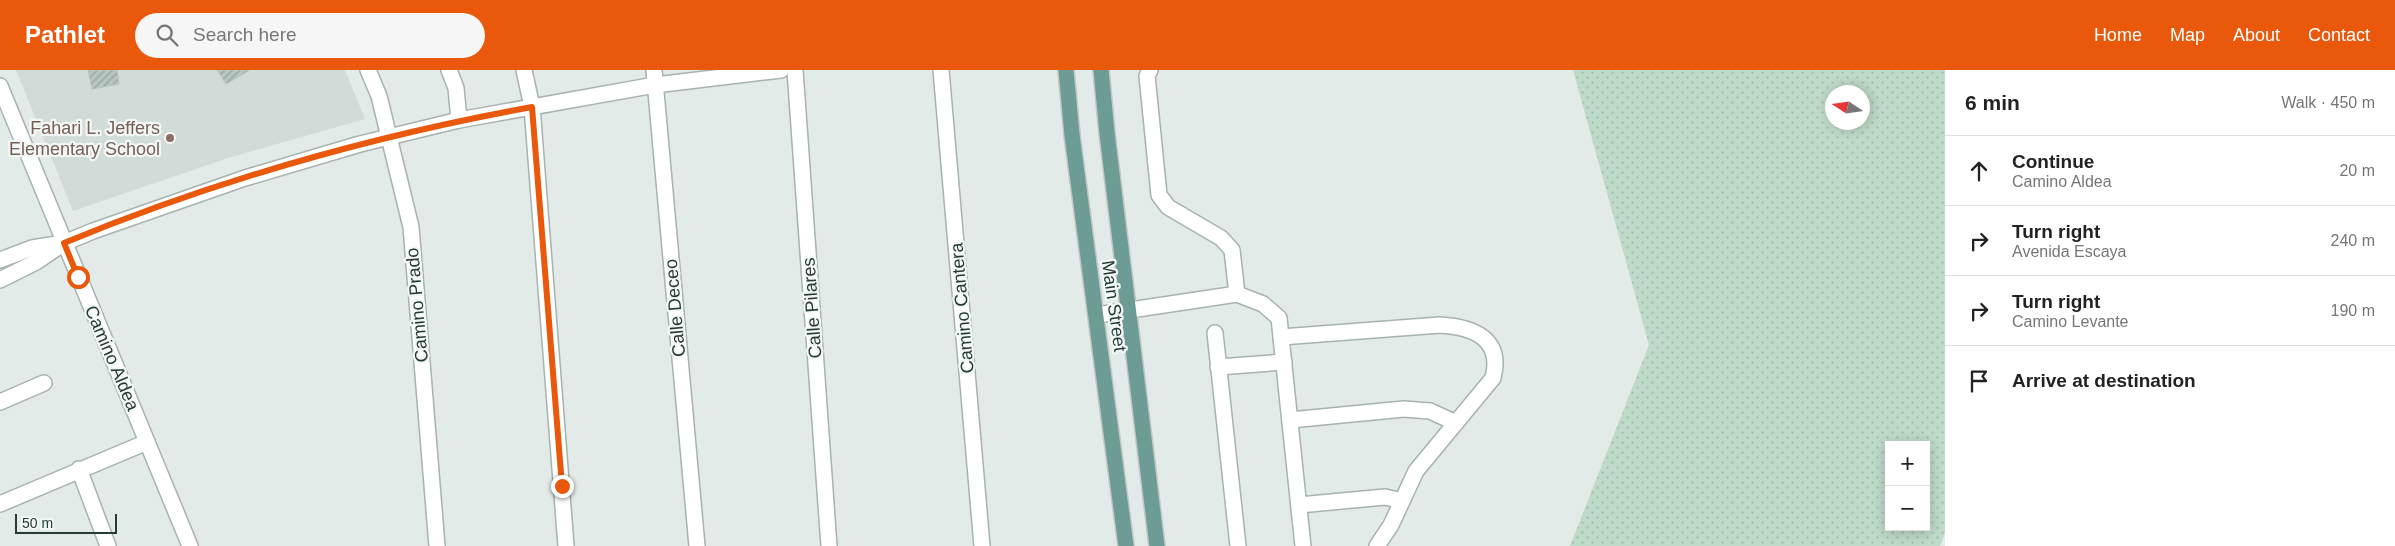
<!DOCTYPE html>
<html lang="en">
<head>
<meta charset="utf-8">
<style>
  body { margin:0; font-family:Helvetica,sans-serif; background:#f6f6f6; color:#222 }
  .controls { position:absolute; right:15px; bottom:15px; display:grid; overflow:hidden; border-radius:0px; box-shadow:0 2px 12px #0003 }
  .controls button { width:45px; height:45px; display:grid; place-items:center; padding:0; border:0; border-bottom:1px solid #e0e0e0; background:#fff; color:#222; font:25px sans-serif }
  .compass { position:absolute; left:1825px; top:15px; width:45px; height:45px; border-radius:50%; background:#fff; box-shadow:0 2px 12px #0003; rotate:282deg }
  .scale { position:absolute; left:15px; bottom:12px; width:102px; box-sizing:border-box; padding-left:5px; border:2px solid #243b37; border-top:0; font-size:14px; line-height:18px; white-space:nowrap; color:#243b37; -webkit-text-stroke:4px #f3f8f6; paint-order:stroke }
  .stop { position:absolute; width:15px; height:15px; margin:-11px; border:4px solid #ea580c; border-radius:50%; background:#fff }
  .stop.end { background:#ea580c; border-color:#fff; box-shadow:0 1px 5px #0008 }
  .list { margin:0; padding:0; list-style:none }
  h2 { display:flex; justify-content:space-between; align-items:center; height:65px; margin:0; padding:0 20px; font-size:21px }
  h2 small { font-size:16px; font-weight:400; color:#767676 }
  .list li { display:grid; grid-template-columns:32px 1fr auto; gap:15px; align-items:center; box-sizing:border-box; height:70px; padding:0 20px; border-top:1px solid #e0e0e0 }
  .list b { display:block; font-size:19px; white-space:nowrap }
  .list p { margin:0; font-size:16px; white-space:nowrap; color:#767676 }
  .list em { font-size:16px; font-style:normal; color:#767676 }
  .icon { flex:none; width:28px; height:28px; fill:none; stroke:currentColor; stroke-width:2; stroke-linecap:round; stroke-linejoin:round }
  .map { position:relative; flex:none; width:1945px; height:476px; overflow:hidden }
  header { display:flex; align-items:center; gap:30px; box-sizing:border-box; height:70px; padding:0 25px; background:#ea580c; color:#fff }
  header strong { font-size:24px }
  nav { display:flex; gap:28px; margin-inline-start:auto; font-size:18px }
  .search { width:350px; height:45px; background:#f6f6f6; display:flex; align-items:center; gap:12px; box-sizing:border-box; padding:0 18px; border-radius:28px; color:#767676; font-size:19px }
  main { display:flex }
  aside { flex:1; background:#fff }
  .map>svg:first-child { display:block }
  .built { fill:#d1dbd7 }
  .grass { fill:url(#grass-dots); fill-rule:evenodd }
  .building { fill:url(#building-hatch); stroke:#b6c4c0 }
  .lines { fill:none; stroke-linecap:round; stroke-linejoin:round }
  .minor-casing { stroke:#a6b3af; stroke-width:18 }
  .major-casing { stroke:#c2c8c7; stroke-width:18 }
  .minor { stroke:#fff; stroke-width:15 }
  .major { stroke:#6c9c95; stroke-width:15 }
  .route { stroke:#ea580c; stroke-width:6 }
  .education-dot { fill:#8d6e63; stroke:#f3f8f6; stroke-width:2 }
  .labels { text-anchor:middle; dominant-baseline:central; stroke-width:4.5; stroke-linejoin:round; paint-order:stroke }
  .education-label { font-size:18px; fill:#785e54; stroke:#f3f8f6; text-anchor:end }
  .street-label { font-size:18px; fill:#243b37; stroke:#f3f8f6 }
</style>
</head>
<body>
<header>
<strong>Pathlet</strong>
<div class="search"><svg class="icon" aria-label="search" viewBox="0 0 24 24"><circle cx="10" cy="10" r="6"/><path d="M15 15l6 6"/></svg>Search here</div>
<nav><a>Home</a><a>Map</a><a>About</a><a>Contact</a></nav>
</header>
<main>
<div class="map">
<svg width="1945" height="476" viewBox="0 0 1945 476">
  <defs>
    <pattern id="grass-dots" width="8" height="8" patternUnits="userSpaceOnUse" patternTransform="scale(1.25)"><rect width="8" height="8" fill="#bedac8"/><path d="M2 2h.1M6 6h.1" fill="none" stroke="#a3bcac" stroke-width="1.8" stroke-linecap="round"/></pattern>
    <pattern id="building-hatch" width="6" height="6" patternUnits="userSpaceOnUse" patternTransform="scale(1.25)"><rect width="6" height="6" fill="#b8c6c2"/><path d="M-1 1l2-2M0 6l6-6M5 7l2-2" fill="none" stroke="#95a29e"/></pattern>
  </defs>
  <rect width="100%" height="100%" fill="#e3ebe8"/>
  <polygon class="built" points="16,0 345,0 365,49 228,88 73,141"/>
  <path class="grass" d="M1573,0H1945V463L1940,476H1570L1649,275ZM1832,22H1862V52H1832ZM1889,375H1926V457H1889Z"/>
  <g class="building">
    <polygon points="88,0 117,0 119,14 92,19"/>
    <polygon points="217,0 250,0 226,14"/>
  </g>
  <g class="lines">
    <g class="minor-casing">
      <g id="minor">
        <polyline points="368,0 379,26 411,157 437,476"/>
        <polyline points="449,0 456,18 459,50"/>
        <polyline points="524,0 532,37 566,476"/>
        <polyline points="654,0 697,476"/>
        <polyline points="795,0 829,476"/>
        <polyline points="941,0 982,476"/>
        <polyline points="1150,0 1147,6 1159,125 1168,137 1221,168 1232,180 1237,224"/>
        <polyline points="0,16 190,476"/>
        <polyline points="0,190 32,178 57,174"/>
        <polyline points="0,210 36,192 64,173 93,161 245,108 360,74 459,50 655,15 781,0"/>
        <polyline points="1097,245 1237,224 1263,234 1279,248 1303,476"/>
        <polyline points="1215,263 1238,476"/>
        <path d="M1281,267L1440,255C1474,257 1503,269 1493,308L1416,401L1391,455L1377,476"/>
        <polyline points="1218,297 1284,292"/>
        <polyline points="0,332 44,313"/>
        <polyline points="1290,350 1404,339 1430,341 1456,353"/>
        <polyline points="79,399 108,476"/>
        <polyline points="0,434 147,372"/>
        <polyline points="1299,435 1385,427 1402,431"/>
      </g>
    </g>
    <g class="major-casing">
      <g id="major">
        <polyline points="1066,0 1072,65 1126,476"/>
        <polyline points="1101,0 1107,63 1157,476"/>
      </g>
    </g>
    <use href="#minor" class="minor"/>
    <use href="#major" class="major"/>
  </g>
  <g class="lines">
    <path class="route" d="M78,207L64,173C214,111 372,66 532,37L562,416"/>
  </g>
  <circle class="education-dot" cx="170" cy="68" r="5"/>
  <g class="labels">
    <g class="education-label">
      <text x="160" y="58">Fahari L. Jeffers<tspan x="160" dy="21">Elementary School</tspan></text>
    </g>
    <g class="street-label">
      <text transform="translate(417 235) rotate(-95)">Camino Prado</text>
      <text transform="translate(1114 236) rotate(82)">Main Street</text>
      <text transform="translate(675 238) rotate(-95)">Calle Deceo</text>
      <text transform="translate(812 238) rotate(-94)">Calle Pilares</text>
      <text transform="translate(962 238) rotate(-95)">Camino Cantera</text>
      <text transform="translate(112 288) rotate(67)">Camino Aldea</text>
    </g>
  </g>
</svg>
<div class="controls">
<button>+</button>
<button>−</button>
</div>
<svg class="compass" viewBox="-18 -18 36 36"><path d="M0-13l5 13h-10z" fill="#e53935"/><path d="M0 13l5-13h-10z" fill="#767676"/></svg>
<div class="scale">50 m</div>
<div class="stop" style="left:78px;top:207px"></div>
<div class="stop end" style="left:562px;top:416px"></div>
</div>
<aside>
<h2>6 min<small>Walk · 450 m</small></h2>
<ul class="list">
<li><svg class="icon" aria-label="ahead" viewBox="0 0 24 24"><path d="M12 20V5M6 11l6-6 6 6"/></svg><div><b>Continue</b><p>Camino Aldea</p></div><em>20 m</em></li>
<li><svg class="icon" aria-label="right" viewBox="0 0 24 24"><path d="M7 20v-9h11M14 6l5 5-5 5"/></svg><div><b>Turn right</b><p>Avenida Escaya</p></div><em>240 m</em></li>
<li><svg class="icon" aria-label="right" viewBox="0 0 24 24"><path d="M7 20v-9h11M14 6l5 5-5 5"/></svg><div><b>Turn right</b><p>Camino Levante</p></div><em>190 m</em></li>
<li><svg class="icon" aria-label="arrive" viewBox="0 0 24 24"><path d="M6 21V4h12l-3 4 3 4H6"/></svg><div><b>Arrive at destination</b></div></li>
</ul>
</aside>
</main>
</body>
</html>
